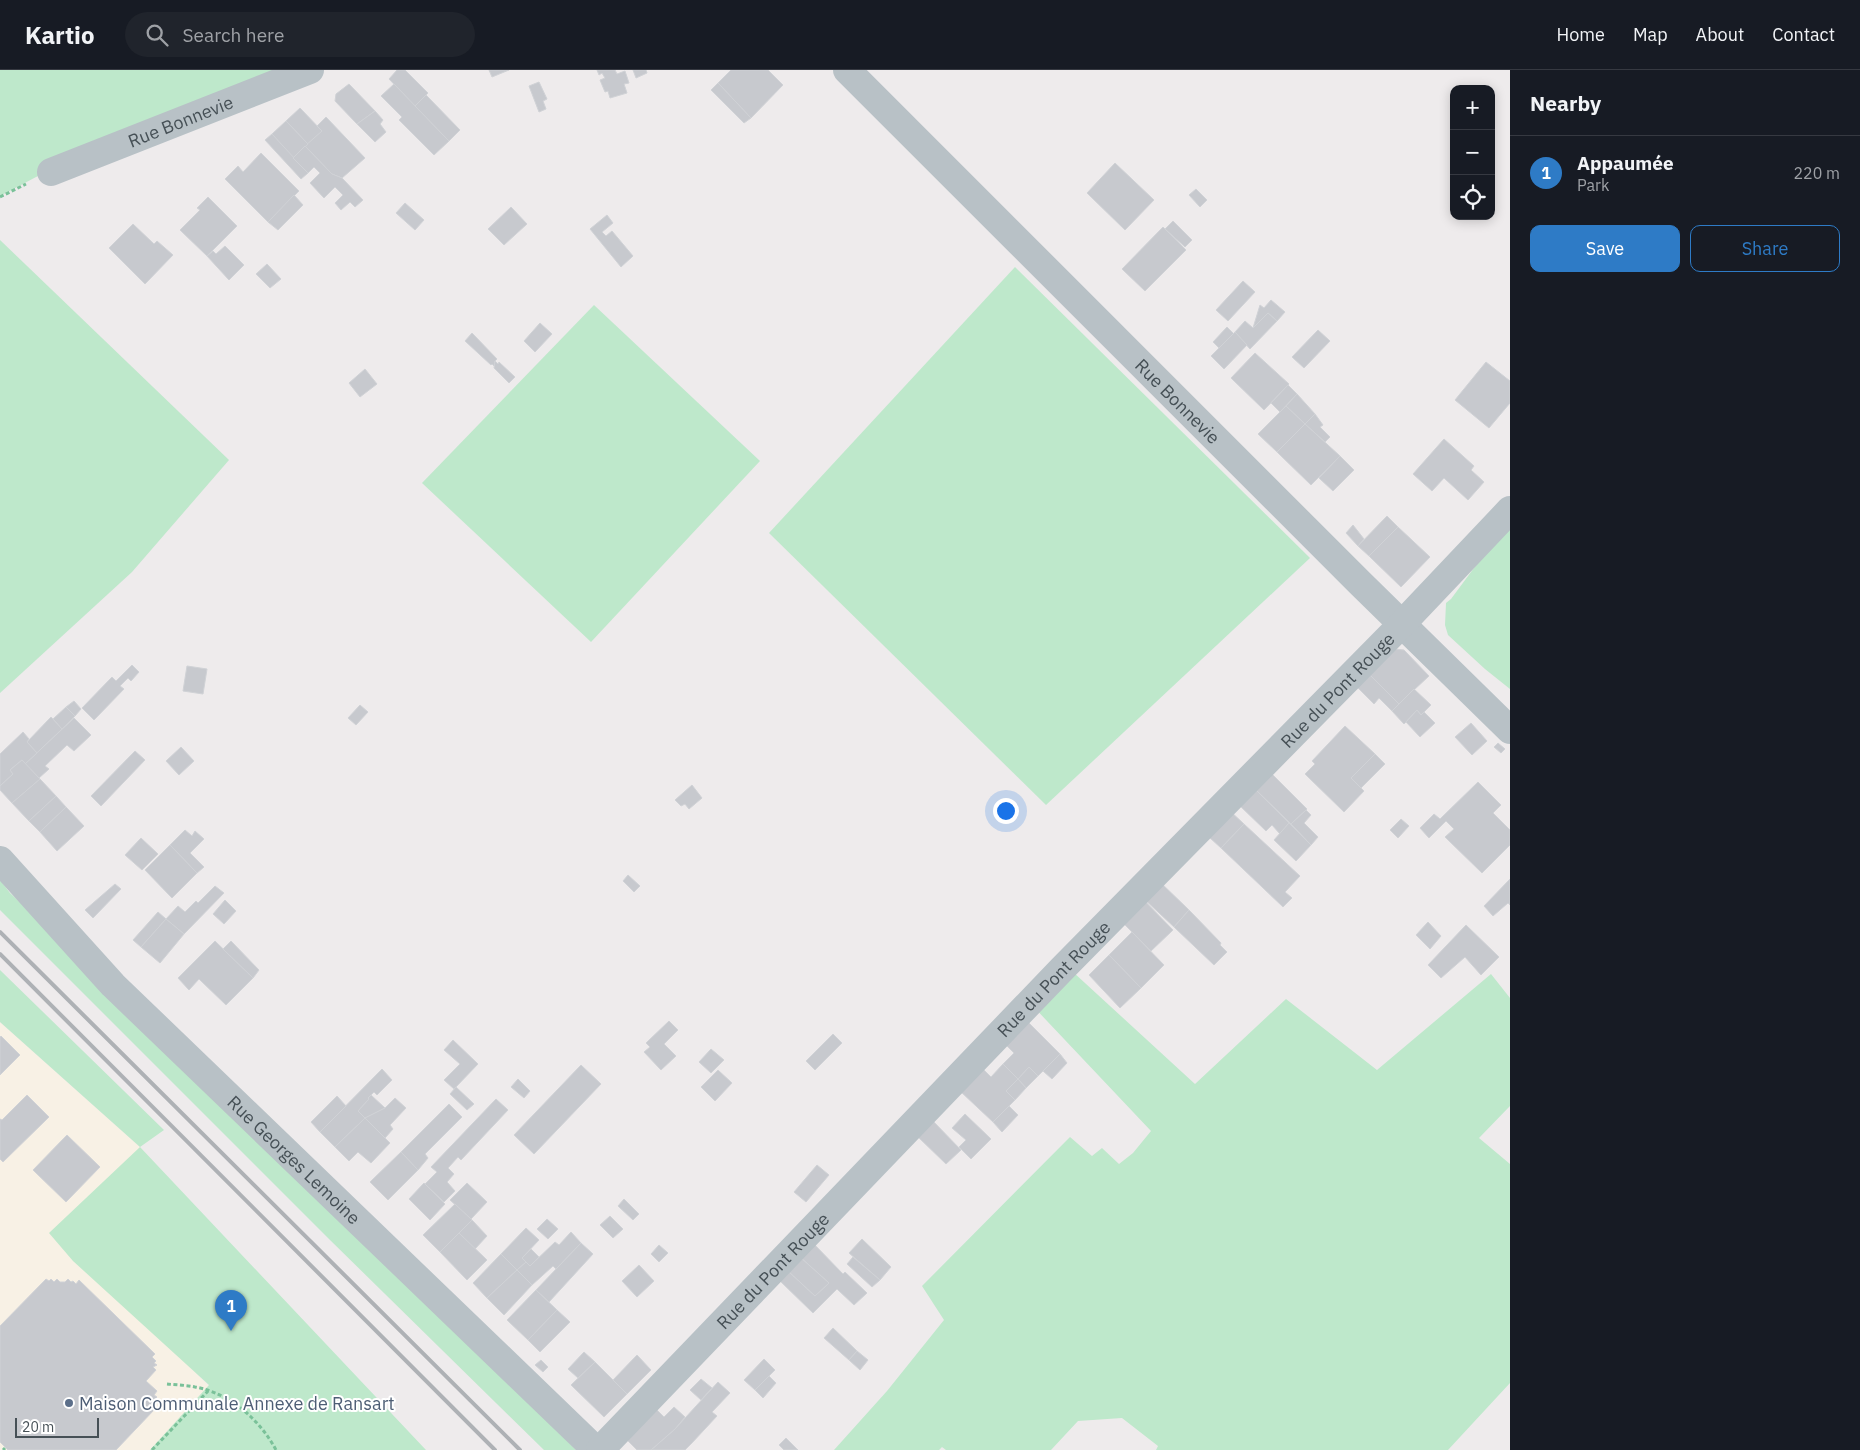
<!DOCTYPE html>
<html lang="en">
<head>
<meta charset="utf-8">
<style>
  body { margin:0; font-family:"IBM Plex Sans",sans-serif; background:#20242c; color:#f1f3f6 }
  .controls { position:absolute; right:15px; top:15px; display:grid; overflow:hidden; border-radius:10px; box-shadow:0 2px 12px #0003 }
  .controls button { width:45px; height:45px; display:grid; place-items:center; padding:0; border:0; border-bottom:1px solid #363941; background:#171b24; color:#f1f3f6; font:25px sans-serif }
  .scale { position:absolute; left:15px; bottom:12px; width:84px; box-sizing:border-box; padding-left:5px; border:2px solid #465056; border-top:0; font-size:14px; line-height:18px; white-space:nowrap; color:#465056; -webkit-text-stroke:4px #fff; paint-order:stroke }
  .you { position:absolute; left:1005px; top:740px; width:18px; height:18px; margin:-12px; border:4px solid #fff; border-radius:50%; background:#1a73e8; box-shadow:0 0 0 8px #1a73e833 }
  .badge { display:grid; place-items:center; width:32px; height:32px; border-radius:50%; background:#2e7bc6; color:#fff; font-size:16px; font-weight:700 }
  .pin { position:absolute; translate:-50% -41px; filter:drop-shadow(0 1px 2px #0008) }
  .pin::after { content:''; position:absolute; top:26px; width:18px; height:15px; background:inherit; clip-path:polygon(0 0,100% 0,50% 100%) }
  .list { margin:0; padding:0; list-style:none }
  h2 { display:flex; justify-content:space-between; align-items:center; height:65px; margin:0; padding:0 20px; font-size:21px }
  h2 small { font-size:16px; font-weight:400; color:#9ea1a6 }
  .list li { display:grid; grid-template-columns:32px 1fr auto; gap:15px; align-items:center; box-sizing:border-box; height:75px; padding:0 20px; border-top:1px solid #363941 }
  .list b { display:block; font-size:19px; white-space:nowrap }
  .list p { margin:0; font-size:16px; white-space:nowrap; color:#9ea1a6 }
  .list em { font-size:16px; font-style:normal; color:#9ea1a6 }
  .actions { display:flex; gap:10px; padding:15px 20px }
  .actions a { flex:1; padding:11px 0; border:1px solid #2e7bc6; border-radius:10px; text-align:center; font-size:18px; color:#2e7bc6 }
  .actions .main { background:#2e7bc6; color:#fff }
  .icon { flex:none; width:28px; height:28px; fill:none; stroke:currentColor; stroke-width:2; stroke-linecap:round; stroke-linejoin:round }
  .map { position:relative; flex:none; width:1510px; height:1380px; overflow:hidden }
  header { display:flex; align-items:center; gap:30px; box-sizing:border-box; height:70px; padding:0 25px; background:#171b24; border-bottom:1px solid #363941 }
  header strong { font-size:24px }
  nav { display:flex; gap:28px; margin-inline-start:auto; font-size:18px }
  .search { width:350px; height:45px; background:#20242c; display:flex; align-items:center; gap:12px; box-sizing:border-box; padding:0 18px; border-radius:28px; color:#9ea1a6; font-size:19px }
  main { display:flex }
  aside { flex:1; background:#171b24 }
  .map>svg:first-child { display:block }
  .commercial { fill:#f8f1e5 }
  .green { fill:#bee8cb }
  .building { fill:#c7c9ce; stroke:#d0d2d6 }
  .lines { fill:none; stroke-linecap:round; stroke-linejoin:round }
  .path { stroke:#7ac199; stroke-width:3; stroke-dasharray:4 2.5; stroke-linecap:butt }
  .street { stroke:#b8c1c6; stroke-width:28 }
  .rail { stroke:#aeb1b5; stroke-width:4 }
  .service-dot { fill:#5c6f8a; stroke:#fff; stroke-width:2 }
  .labels { text-anchor:middle; dominant-baseline:central; stroke-width:4; stroke-linejoin:round; paint-order:stroke }
  .street-label { font-size:18px; fill:#465056; stroke:#fff }
  .service-label { font-size:18px; fill:#4e5e75; stroke:#fff; text-anchor:start }
</style>
</head>
<body>
<header>
<strong>Kartio</strong>
<div class="search"><svg class="icon" aria-label="search" viewBox="0 0 24 24"><circle cx="10" cy="10" r="6"/><path d="M15 15l6 6"/></svg>Search here</div>
<nav><a>Home</a><a>Map</a><a>About</a><a>Contact</a></nav>
</header>
<main>
<div class="map">
<svg width="1510" height="1380" viewBox="0 0 1510 1380">
  <rect width="100%" height="100%" fill="#eeebec"/>
  <polygon class="commercial" points="0,952 140,1077 196,1303 216,1323 157,1380 0,1380"/>
  <g class="green">
    <polygon points="0,0 307,0 112,67 0,126"/>
    <polygon points="0,170 229,390 132,502 0,623"/>
    <polygon points="1015,197 1310,488 1046,735 769,463"/>
    <polygon points="594,235 760,391 591,572 422,413"/>
    <polygon points="1510,456 1510,619 1485,599 1448,565 1445,555 1446,533 1451,529 1474,498"/>
    <polygon points="0,810 10,823 342,1135 576,1380 544,1380 330,1170 0,840"/>
    <polygon points="0,900 164,1060 140,1077 426,1380 150,1380 209,1315 73,1191 49,1163 140,1077 0,952"/>
    <polygon points="1073,902 1195,1014 1286,929 1377,1000 1491,904 1510,928 1510,1036 1479,1068 1510,1094 1510,1313 1448,1380 1156,1380 1158,1376 1122,1348 1078,1351 1051,1380 946,1380 942,1377 939,1380 834,1380 887,1321 944,1250 922,1216 1070,1067 1092,1086 1102,1078 1119,1094 1133,1083 1151,1061 1030,933"/>
  </g>
  <g class="building">
    <polygon points="397,0 405,0 428,23 415,36 389,9"/>
    <polygon points="489,0 509,0 492,7"/>
    <polygon points="597,0 615,0 617,4 625,1 629,13 624,14 627,23 610,28 608,21 605,22 600,10 605,8 602,3 599,5"/>
    <polygon points="633,0 646,0 647,3 636,8"/>
    <polygon points="731,0 768,0 783,15 751,48 718,13"/>
    <polygon points="539,12 547,29 543,31 546,39 539,42 529,16"/>
    <polygon points="718,13 719,14 751,48 744,53 711,20"/>
    <polygon points="349,14 375,41 357,54 335,31 336,24"/>
    <polygon points="394,14 449,71 434,85 399,50 402,47 381,26"/>
    <polygon points="426,25 460,60 449,71 415,36"/>
    <polygon points="300,38 322,61 308,74 286,51"/>
    <polygon points="375,41 383,50 380,54 386,62 375,72 357,54"/>
    <polygon points="326,47 365,88 342,108 332,104 305,76 322,61 317,56"/>
    <polygon points="286,51 308,74 293,88 272,64"/>
    <polygon points="272,64 308,103 301,109 265,70"/>
    <polygon points="305,76 332,104 342,108 363,130 355,137 350,132 341,140 335,133 343,125 335,117 324,128 310,113 320,103 314,97 308,103 293,88"/>
    <polygon points="261,83 299,121 268,152 225,109 238,96 243,102"/>
    <polygon points="1115,93 1154,130 1125,160 1087,123"/>
    <polygon points="1196,119 1207,130 1200,137 1189,125"/>
    <polygon points="294,125 303,135 278,160 268,152"/>
    <polygon points="208,127 237,156 207,186 180,160 200,140 197,138"/>
    <polygon points="405,133 424,150 415,160 396,143"/>
    <polygon points="511,137 527,154 504,175 488,159"/>
    <polygon points="607,145 613,153 602,162 606,166 612,161 633,186 621,197 590,159"/>
    <polygon points="1173,151 1192,170 1185,177 1165,159"/>
    <polygon points="133,154 154,174 157,171 173,185 145,214 109,178"/>
    <polygon points="1163,157 1186,180 1145,221 1122,199"/>
    <polygon points="225,176 244,195 229,210 207,186 213,181 216,184"/>
    <polygon points="267,194 281,209 270,218 256,204"/>
    <polygon points="1243,211 1255,222 1228,251 1216,240"/>
    <polygon points="1271,230 1285,242 1277,251 1268,243 1253,258 1260,235 1264,238"/>
    <polygon points="1268,243 1277,251 1250,279 1235,262 1245,251 1253,258"/>
    <polygon points="540,253 552,264 535,282 524,271"/>
    <polygon points="1227,257 1234,264 1219,278 1213,272"/>
    <polygon points="1318,260 1330,271 1304,298 1292,287"/>
    <polygon points="1235,262 1247,275 1224,299 1211,286"/>
    <polygon points="472,263 497,289 495,291 494,296 492,294 491,295 465,271"/>
    <polygon points="1255,283 1289,314 1264,340 1231,308"/>
    <polygon points="495,291 498,294 499,292 515,307 509,313 494,298"/>
    <polygon points="1486,292 1510,311 1510,333 1489,358 1455,330"/>
    <polygon points="365,299 377,314 360,327 349,313"/>
    <polygon points="1288,315 1297,324 1280,342 1271,333"/>
    <polygon points="1297,324 1315,344 1305,354 1286,336"/>
    <polygon points="1286,336 1305,354 1277,382 1258,364"/>
    <polygon points="1315,344 1323,355 1320,357 1330,367 1325,372 1305,354"/>
    <polygon points="1305,354 1340,386 1311,415 1277,382"/>
    <polygon points="1444,369 1474,396 1471,400 1484,412 1468,430 1444,408 1432,421 1413,404"/>
    <polygon points="1340,386 1354,400 1333,421 1319,408"/>
    <polygon points="1387,446 1398,457 1369,486 1358,476"/>
    <polygon points="1353,455 1364,469 1358,476 1346,463"/>
    <polygon points="1398,457 1430,487 1401,517 1369,486"/>
    <polygon points="1394,579 1404,580 1429,606 1399,634 1369,604"/>
    <polygon points="132,595 139,602 131,611 128,608 120,616 124,619 94,650 82,638 112,607 116,611"/>
    <polygon points="187,596 207,599 203,624 183,621"/>
    <polygon points="1369,604 1399,634 1392,641 1379,628 1374,634 1357,617"/>
    <polygon points="1414,619 1431,635 1421,645 1417,640 1404,654 1392,641"/>
    <polygon points="74,631 81,639 75,646 66,637"/>
    <polygon points="360,635 368,642 356,655 348,648"/>
    <polygon points="66,637 75,646 62,659 53,649"/>
    <polygon points="1417,640 1421,645 1424,642 1435,653 1420,667 1406,652"/>
    <polygon points="51,647 62,659 37,683 27,672"/>
    <polygon points="74,648 91,665 74,681 67,675 45,696 49,699 39,708 25,694"/>
    <polygon points="1471,653 1487,671 1472,685 1455,667"/>
    <polygon points="1345,656 1375,684 1351,708 1364,721 1344,742 1305,704 1315,694 1312,691"/>
    <polygon points="23,662 29,669 27,672 37,683 25,694 22,690 10,700 13,704 0,716 0,684"/>
    <polygon points="1498,673 1505,679 1501,683 1494,677"/>
    <polygon points="181,677 194,691 179,705 166,691"/>
    <polygon points="135,681 145,690 101,736 91,726"/>
    <polygon points="1375,684 1385,694 1361,718 1351,708"/>
    <polygon points="22,690 40,709 12,733 0,720 0,716 13,704 10,700"/>
    <polygon points="1270,702 1307,739 1291,754 1254,718"/>
    <polygon points="40,709 56,726 29,751 12,733"/>
    <polygon points="1478,712 1501,735 1493,743 1510,760 1510,775 1482,803 1445,767 1454,759 1446,751 1429,768 1420,758 1434,744 1440,749"/>
    <polygon points="692,715 702,728 689,739 685,734 681,736 675,730"/>
    <polygon points="1254,718 1289,753 1280,764 1272,755 1266,761 1238,734"/>
    <polygon points="56,726 66,737 40,762 29,751"/>
    <polygon points="66,737 84,756 57,781 40,762"/>
    <polygon points="1229,740 1244,754 1221,778 1209,767"/>
    <polygon points="1306,740 1311,745 1304,753 1318,767 1311,775 1291,754"/>
    <polygon points="1401,749 1409,756 1398,768 1390,760"/>
    <polygon points="1289,753 1311,775 1296,791 1274,770"/>
    <polygon points="1244,754 1300,806 1285,822 1292,828 1283,837 1221,778"/>
    <polygon points="185,760 192,766 195,761 204,769 190,783 204,797 197,803 170,775"/>
    <polygon points="141,768 158,784 142,800 125,785"/>
    <polygon points="170,775 197,803 172,828 145,800"/>
    <polygon points="628,805 640,816 634,822 623,811"/>
    <polygon points="1510,809 1510,835 1508,833 1493,846 1484,836"/>
    <polygon points="1160,812 1189,840 1174,857 1143,828"/>
    <polygon points="115,814 121,819 93,848 85,840"/>
    <polygon points="215,816 224,823 184,864 166,849 178,836 185,842 196,831 198,833"/>
    <polygon points="1138,824 1173,860 1151,881 1116,846"/>
    <polygon points="225,830 236,841 224,854 213,844"/>
    <polygon points="1189,840 1221,873 1220,875 1227,882 1214,895 1174,857"/>
    <polygon points="158,842 166,849 141,877 133,870"/>
    <polygon points="166,849 184,864 160,893 141,877"/>
    <polygon points="1428,852 1441,866 1430,879 1416,865"/>
    <polygon points="1466,855 1499,887 1481,905 1465,887 1441,908 1428,895"/>
    <polygon points="1132,862 1164,895 1141,918 1109,885"/>
    <polygon points="215,871 253,908 226,935 199,909 189,920 178,908"/>
    <polygon points="231,871 259,900 253,908 223,879"/>
    <polygon points="1109,885 1141,918 1120,938 1089,905"/>
    <polygon points="669,951 678,960 664,974 676,986 661,1000 644,982 650,977 646,973"/>
    <polygon points="1027,951 1060,984 1038,1006 1029,997 1018,1009 1003,994 1014,983 1005,974"/>
    <polygon points="833,964 842,973 815,1000 806,991"/>
    <polygon points="1,966 20,985 0,1005 0,967"/>
    <polygon points="453,970 478,994 454,1019 444,1010 460,994 444,980"/>
    <polygon points="711,979 724,990 711,1003 699,992"/>
    <polygon points="1060,984 1067,993 1052,1009 1043,1001"/>
    <polygon points="1003,994 1018,1009 1006,1021 1015,1030 993,1052 960,1021 982,998 991,1007"/>
    <polygon points="581,995 601,1014 534,1084 514,1065"/>
    <polygon points="1029,997 1038,1006 1026,1018 1018,1009"/>
    <polygon points="382,999 392,1010 377,1025 374,1022 368,1028 369,1029 358,1041 365,1048 335,1077 320,1062"/>
    <polygon points="718,1000 732,1013 715,1031 701,1017"/>
    <polygon points="518,1009 530,1021 524,1028 511,1017"/>
    <polygon points="1018,1009 1026,1018 1015,1030 1006,1021"/>
    <polygon points="456,1017 474,1034 467,1040 450,1024"/>
    <polygon points="27,1025 49,1047 3,1092 0,1089 0,1049 2,1050"/>
    <polygon points="371,1025 385,1038 365,1048 358,1041 369,1029 368,1028"/>
    <polygon points="337,1026 346,1036 320,1062 311,1052"/>
    <polygon points="395,1028 406,1038 390,1055 393,1059 385,1068 365,1048 385,1038"/>
    <polygon points="496,1029 508,1040 461,1090 458,1087 448,1098 454,1104 447,1112 455,1121 444,1132 425,1114 437,1102 431,1097"/>
    <polygon points="449,1034 462,1047 425,1084 428,1088 418,1100 401,1082"/>
    <polygon points="1009,1036 1018,1045 1002,1062 993,1052"/>
    <polygon points="965,1044 991,1069 971,1089 959,1077 966,1070 952,1058"/>
    <polygon points="365,1048 390,1073 371,1093 358,1082 349,1091 335,1077"/>
    <polygon points="931,1049 961,1080 946,1094 916,1065"/>
    <polygon points="67,1065 100,1097 66,1132 33,1100"/>
    <polygon points="401,1082 418,1100 388,1130 370,1112"/>
    <polygon points="817,1095 829,1105 806,1132 794,1122"/>
    <polygon points="424,1113 445,1134 430,1150 409,1129"/>
    <polygon points="467,1113 487,1132 471,1149 450,1130"/>
    <polygon points="624,1129 639,1144 633,1150 618,1136"/>
    <polygon points="455,1134 472,1150 440,1182 423,1165"/>
    <polygon points="610,1146 623,1159 613,1168 600,1155"/>
    <polygon points="547,1149 558,1159 548,1169 537,1159"/>
    <polygon points="472,1150 487,1166 475,1179 459,1163 458,1164"/>
    <polygon points="526,1158 539,1170 522,1188 526,1192 517,1200 501,1184"/>
    <polygon points="571,1162 581,1173 556,1199 553,1196 532,1215 517,1200 526,1192 530,1196 555,1172 559,1175"/>
    <polygon points="459,1163 487,1190 467,1210 440,1182"/>
    <polygon points="862,1169 891,1197 880,1210 849,1183"/>
    <polygon points="581,1173 593,1184 549,1232 536,1220"/>
    <polygon points="813,1173 843,1204 845,1202 867,1223 854,1235 837,1219 813,1243 778,1209 787,1200 815,1226 829,1213 800,1187"/>
    <polygon points="659,1175 668,1183 659,1192 651,1184"/>
    <polygon points="531,1179 539,1187 530,1196 522,1188"/>
    <polygon points="501,1184 517,1200 487,1228 473,1213"/>
    <polygon points="800,1187 829,1213 815,1226 787,1200"/>
    <polygon points="853,1187 880,1210 872,1217 847,1194"/>
    <polygon points="639,1195 654,1211 637,1227 622,1211"/>
    <polygon points="517,1200 532,1215 504,1245 487,1228"/>
    <polygon points="46,1209 49,1211 51,1209 54,1212 57,1209 60,1212 65,1212 68,1209 71,1212 73,1211 76,1214 79,1210 155,1284 152,1287 156,1291 154,1293 157,1295 153,1297 156,1300 146,1311 157,1321 154,1325 157,1327 154,1330 157,1332 152,1338 154,1340 116,1380 8,1380 0,1372 0,1256"/>
    <polygon points="536,1220 557,1240 528,1270 507,1250"/>
    <polygon points="557,1240 570,1252 540,1282 528,1270"/>
    <polygon points="833,1258 857,1281 849,1290 824,1268"/>
    <polygon points="857,1281 868,1290 860,1300 849,1290"/>
    <polygon points="584,1282 595,1292 578,1308 568,1299"/>
    <polygon points="637,1285 651,1300 627,1324 613,1310"/>
    <polygon points="764,1289 775,1300 755,1320 744,1310"/>
    <polygon points="541,1290 548,1297 543,1302 535,1295"/>
    <polygon points="595,1292 627,1324 604,1347 571,1315"/>
    <polygon points="769,1306 776,1313 763,1328 755,1320"/>
    <polygon points="701,1309 712,1318 701,1330 690,1320"/>
    <polygon points="718,1312 730,1323 712,1342 717,1346 691,1374 685,1380 651,1380 675,1359"/>
    <polygon points="674,1337 685,1347 675,1359 651,1380 637,1380 628,1371 629,1363 655,1338 664,1347"/>
    <polygon points="786,1368 798,1380 784,1380 779,1375"/>
  </g>
  <g class="lines">
    <g class="path">
      <polyline points="0,127 26,114"/>
      <path d="M167,1314C176,1315 186,1315 195,1317C230,1323 260,1350 276,1380"/>
      <polyline points="3,1380 5,1378"/>
      <polyline points="152,1380 208,1321"/>
    </g>
    <g class="street">
      <path id="s1" d="M847,0L1360,513L1510,660"/>
      <path id="s2" d="M51,102L310,0"/>
      <path id="s3" d="M0,790L113,915L596,1380"/>
      <path id="s4" d="M600,1380L1062,899L1401,555L1510,440"/>
    </g>
    <g class="rail">
      <polyline points="0,862 520,1380"/>
      <polyline points="0,884 495,1380"/>
    </g>
  </g>
  <circle class="service-dot" cx="69" cy="1333" r="5"/>
  <g class="labels">
    <g class="street-label">
      <text stroke="none"><textPath href="#s2" startOffset="139">Rue Bonnevie</textPath></text>
      <text stroke="none"><textPath href="#s1" startOffset="468">Rue Bonnevie</textPath></text>
      <text stroke="none"><textPath href="#s4" startOffset="1059">Rue du Pont Rouge</textPath></text>
      <text stroke="none"><textPath href="#s4" startOffset="654">Rue du Pont Rouge</textPath></text>
      <text stroke="none"><textPath href="#s3" startOffset="420">Rue Georges Lemoine</textPath></text>
      <text stroke="none"><textPath href="#s4" startOffset="249">Rue du Pont Rouge</textPath></text>
    </g>
    <g class="service-label">
      <text x="79" y="1333">Maison Communale Annexe de Ransart</text>
    </g>
  </g>
</svg>
<div class="controls">
<button>+</button>
<button>−</button>
<button><svg class="icon" aria-label="locate" viewBox="0 0 24 24"><circle cx="12" cy="12" r="6"/><path d="M12 2v4M12 18v4M2 12h4M18 12h4"/></svg></button>
</div>
<div class="scale">20 m</div>
<div class="you"></div>
<div class="pin badge" style="left:231px;top:1261px">1</div>
</div>
<aside>
<h2>Nearby<small></small></h2>
<ul class="list">
<li><span class="badge">1</span><div><b>Appaumée</b><p>Park</p></div><em>220 m</em></li>
</ul>
<div class="actions"><a class="main">Save</a><a>Share</a></div>
</aside>
</main>
</body>
</html>
